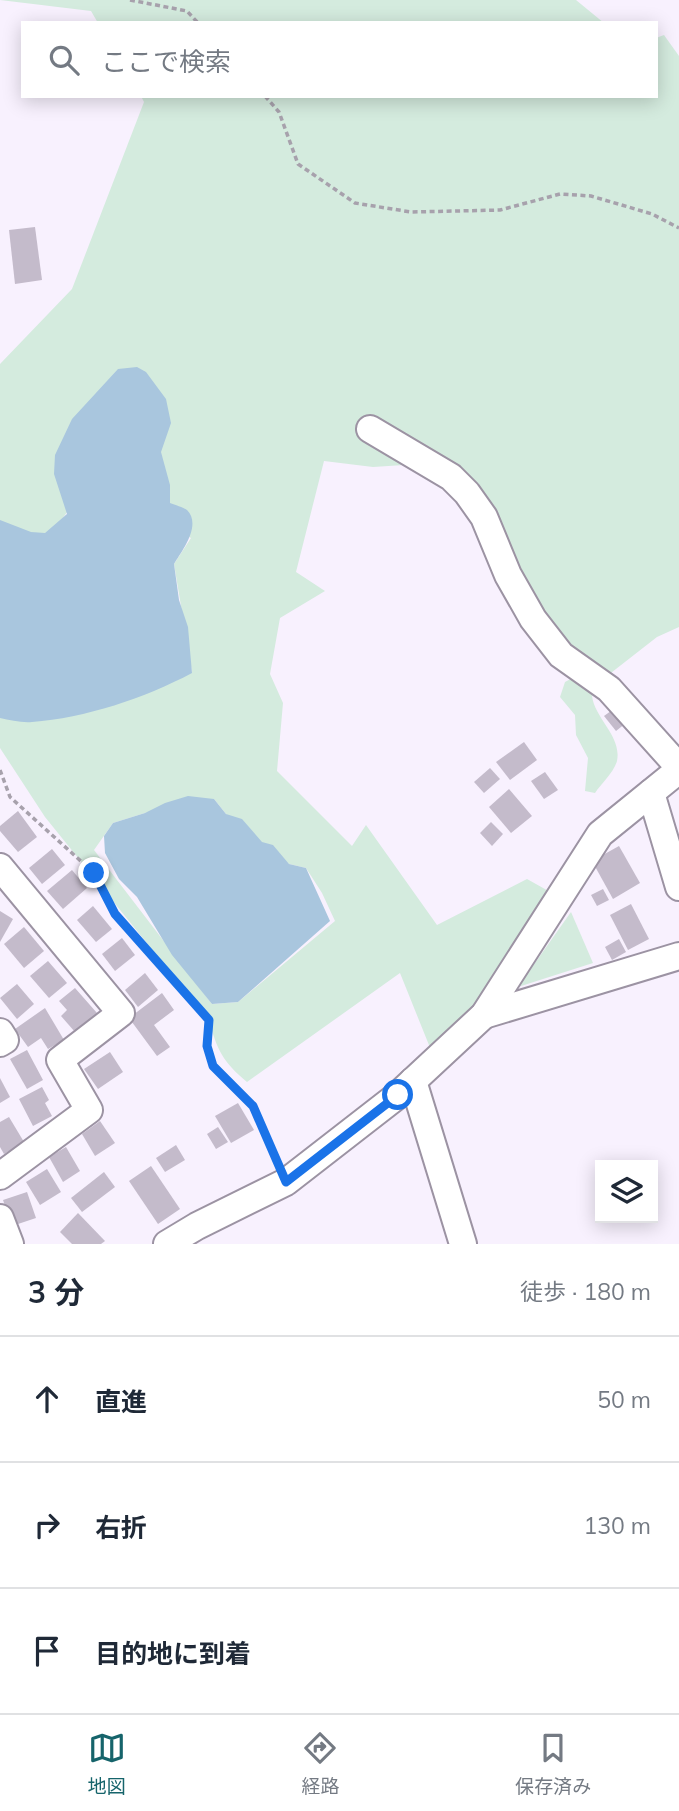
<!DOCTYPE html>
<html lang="ja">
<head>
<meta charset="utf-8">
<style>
  body { margin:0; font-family:Mulish,"Noto Sans JP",sans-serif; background:#f6f6f7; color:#1f2937 }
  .controls { position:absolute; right:21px; bottom:21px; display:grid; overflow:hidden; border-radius:0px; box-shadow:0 4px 18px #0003 }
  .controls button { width:63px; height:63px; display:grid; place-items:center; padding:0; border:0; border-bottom:2px solid #e0e1e3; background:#fff; color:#1f2937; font:35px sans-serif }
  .stop { position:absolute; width:21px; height:21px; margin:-16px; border:5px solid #1a73e8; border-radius:50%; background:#fff }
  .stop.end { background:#1a73e8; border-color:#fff; box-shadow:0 2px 7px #0008 }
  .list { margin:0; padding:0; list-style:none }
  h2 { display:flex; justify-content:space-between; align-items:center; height:91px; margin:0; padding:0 28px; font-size:30px }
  h2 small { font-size:23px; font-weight:400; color:#747a83 }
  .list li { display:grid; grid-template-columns:46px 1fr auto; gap:21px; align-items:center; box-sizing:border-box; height:126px; padding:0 28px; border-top:2px solid #e0e1e3 }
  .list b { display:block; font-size:26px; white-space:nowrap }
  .list em { font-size:23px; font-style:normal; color:#747a83 }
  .icon { flex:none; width:38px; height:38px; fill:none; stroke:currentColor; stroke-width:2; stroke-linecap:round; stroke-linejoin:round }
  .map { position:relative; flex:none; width:679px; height:1244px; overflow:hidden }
  .search { position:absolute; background:#fff; box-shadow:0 4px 18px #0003; left:21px; right:21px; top:21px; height:77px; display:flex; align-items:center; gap:18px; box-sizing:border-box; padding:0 24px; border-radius:0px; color:#747a83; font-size:26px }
  .sheet { height:469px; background:#fff }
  nav { display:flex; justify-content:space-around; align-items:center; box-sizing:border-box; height:98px; border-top:2px solid #e0e1e3; background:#fff; font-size:19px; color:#747a83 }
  nav a { display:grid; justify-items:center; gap:4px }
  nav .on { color:#16646b }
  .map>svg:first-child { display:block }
  .green { fill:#d4ebde; fill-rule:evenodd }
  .water { fill:#a9c6de }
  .building { fill:#c4bbcb }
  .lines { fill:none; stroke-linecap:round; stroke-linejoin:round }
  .minor-casing { stroke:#9c93a3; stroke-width:30 }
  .path { stroke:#a7a1ac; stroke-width:3.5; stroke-dasharray:5 3.5; stroke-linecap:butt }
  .minor { stroke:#fff; stroke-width:26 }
  .route { stroke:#1a73e8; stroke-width:9 }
</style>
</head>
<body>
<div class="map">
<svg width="679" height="1244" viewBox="0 0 679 1244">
  <rect width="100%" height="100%" fill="#f8f1fe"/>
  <g class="green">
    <polygon points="0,0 576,0 604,23 98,23 91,11"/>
    <path d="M664,35L679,56V627L657,637L607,676L556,638L455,470L404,465L373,467L324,461L296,572L325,591L280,618L270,674L283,703L277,771L352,846L366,825L437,925L527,879L552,893L497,995L435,1060L400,973L247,1082C223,1062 217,1050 209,1020L45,817L0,748V718L122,702L192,672L174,564L191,538L91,480L39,550L0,534V364L72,289L144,102L141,96H656V38ZM214,799L226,814L289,864L306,868L322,893L335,921L238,1002L212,1004L94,850L113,823L145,813Z"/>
    <path d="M578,675L595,692L592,696C595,719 622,736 617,761C614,772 601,784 595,793L585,791L588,758L576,735L575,715L560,697L565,682Z"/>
    <polygon points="571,912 593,963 518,987"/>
  </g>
  <g class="water">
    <path d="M137,367L146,372L166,399L171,423L161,452L170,485V503C175,505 183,507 187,510C202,525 182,551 174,564L179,600L188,627L192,673C145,698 85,718 32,722C22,723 10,720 0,718V520L31,532L45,533L67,514L54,474L55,455L72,419L118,369Z"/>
    <polygon points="188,796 214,799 226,814 242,819 262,842 273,845 289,864 306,868 330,921 238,1002 212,1004 172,955 137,897 119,879 105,853 104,836 113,823 145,813 165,803"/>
  </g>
  <g class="building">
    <polygon points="35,227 42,280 15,284 9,230"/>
    <polygon points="615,708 626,723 616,731 604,716"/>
    <polygon points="524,742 537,760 510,780 496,762"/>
    <polygon points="490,768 500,779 484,793 474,782"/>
    <polygon points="545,772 558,790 544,799 531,781"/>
    <polygon points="509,789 532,816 511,833 489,807"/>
    <polygon points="18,811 37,837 18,852 0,831 0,826"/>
    <polygon points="491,822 503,834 492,846 480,833"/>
    <polygon points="619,846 640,883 613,899 592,861"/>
    <polygon points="52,849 65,865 42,884 29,868"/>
    <polygon points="72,870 87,888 63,909 47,891"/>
    <polygon points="603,889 609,900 597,906 591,895"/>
    <polygon points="631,904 649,939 628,950 610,915"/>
    <polygon points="93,906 112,929 96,942 77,920"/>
    <polygon points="0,911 13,919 0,942"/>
    <polygon points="24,927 44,951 24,968 4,944"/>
    <polygon points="122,938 135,955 115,971 102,954"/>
    <polygon points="619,939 626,952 612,960 605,947"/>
    <polygon points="48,961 67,983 49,998 30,976"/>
    <polygon points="145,973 158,990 138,1007 125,990"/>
    <polygon points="17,984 34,1004 17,1019 0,998"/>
    <polygon points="75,988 97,1013 75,1032 61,1016 67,1010 59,1001"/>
    <polygon points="162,993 174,1010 154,1025 170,1047 157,1056 129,1018"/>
    <polygon points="45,1008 64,1040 48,1049 41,1038 28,1047 15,1029"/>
    <polygon points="27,1050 43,1080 27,1089 10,1059"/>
    <polygon points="110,1052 123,1072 98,1089 84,1069"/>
    <polygon points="0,1078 10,1097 0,1103"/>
    <polygon points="42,1087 49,1100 45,1103 52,1116 33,1126 19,1099"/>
    <polygon points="238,1103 254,1130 231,1143 215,1116"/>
    <polygon points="9,1117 24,1142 4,1154 0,1147 0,1122"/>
    <polygon points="100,1121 115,1143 95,1156 82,1134"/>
    <polygon points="218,1127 228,1142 216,1149 207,1134"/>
    <polygon points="176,1145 185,1160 165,1172 156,1158"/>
    <polygon points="66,1147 80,1171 63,1182 49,1157"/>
    <polygon points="151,1166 180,1209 158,1224 129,1181"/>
    <polygon points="47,1169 61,1192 40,1205 26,1182"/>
    <polygon points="104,1172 115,1187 82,1212 71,1198"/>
    <polygon points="27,1192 36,1218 12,1226 3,1200"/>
    <polygon points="78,1213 105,1241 101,1244 72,1244 60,1232"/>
  </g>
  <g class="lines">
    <g class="minor-casing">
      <g id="minor">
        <polyline points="370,429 451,477 467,493 484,517 508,575 533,619 561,655 609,689 679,767"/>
        <polyline points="651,793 679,887"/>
        <polyline points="0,867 121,1013 60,1060 89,1110 0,1176"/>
        <polyline points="484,1015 679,956"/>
        <polyline points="0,1032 5,1040 0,1043"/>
        <polyline points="413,1081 463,1244"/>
        <polyline points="0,1218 10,1244"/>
        <polyline points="167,1244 197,1226 286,1182 398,1095 484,1015 600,834 679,770"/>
      </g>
    </g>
    <g class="path">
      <polyline points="130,0 187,11 198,23"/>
      <polyline points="265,96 279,112 298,164 355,203 411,212 500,210 560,194 591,196 652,214 679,228"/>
      <polyline points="0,770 10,797 94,873 115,914 209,1020 207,1046 213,1066 253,1106 278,1163"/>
    </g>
    <use href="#minor" class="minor"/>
  </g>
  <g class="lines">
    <polyline class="route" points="94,873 115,914 209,1020 207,1046 213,1066 253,1106 286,1182 398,1095"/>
  </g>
</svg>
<div class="controls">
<button><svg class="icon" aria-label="layers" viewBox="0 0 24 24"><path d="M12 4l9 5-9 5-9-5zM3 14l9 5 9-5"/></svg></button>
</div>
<div class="stop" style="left:398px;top:1095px"></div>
<div class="stop end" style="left:94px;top:873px"></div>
<div class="search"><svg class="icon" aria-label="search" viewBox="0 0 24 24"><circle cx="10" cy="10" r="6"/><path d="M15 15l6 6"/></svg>ここで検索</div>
</div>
<section class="sheet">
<h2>3 分<small>徒歩 · 180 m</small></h2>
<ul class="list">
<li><svg class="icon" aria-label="ahead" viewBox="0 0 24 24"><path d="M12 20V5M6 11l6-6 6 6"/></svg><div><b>直進</b></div><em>50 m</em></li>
<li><svg class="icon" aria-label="right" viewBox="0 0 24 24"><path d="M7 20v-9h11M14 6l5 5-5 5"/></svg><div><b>右折</b></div><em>130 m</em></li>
<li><svg class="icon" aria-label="arrive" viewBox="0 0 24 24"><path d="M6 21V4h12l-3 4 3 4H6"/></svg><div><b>目的地に到着</b></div></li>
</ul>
</section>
<nav>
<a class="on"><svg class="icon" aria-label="map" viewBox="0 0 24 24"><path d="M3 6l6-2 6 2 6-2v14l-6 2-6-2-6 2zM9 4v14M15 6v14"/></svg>地図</a>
<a><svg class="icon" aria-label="directions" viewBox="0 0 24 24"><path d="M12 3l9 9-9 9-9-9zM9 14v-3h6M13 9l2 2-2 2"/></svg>経路</a>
<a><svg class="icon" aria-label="saved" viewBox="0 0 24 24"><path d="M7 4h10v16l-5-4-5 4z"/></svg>保存済み</a>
</nav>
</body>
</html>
